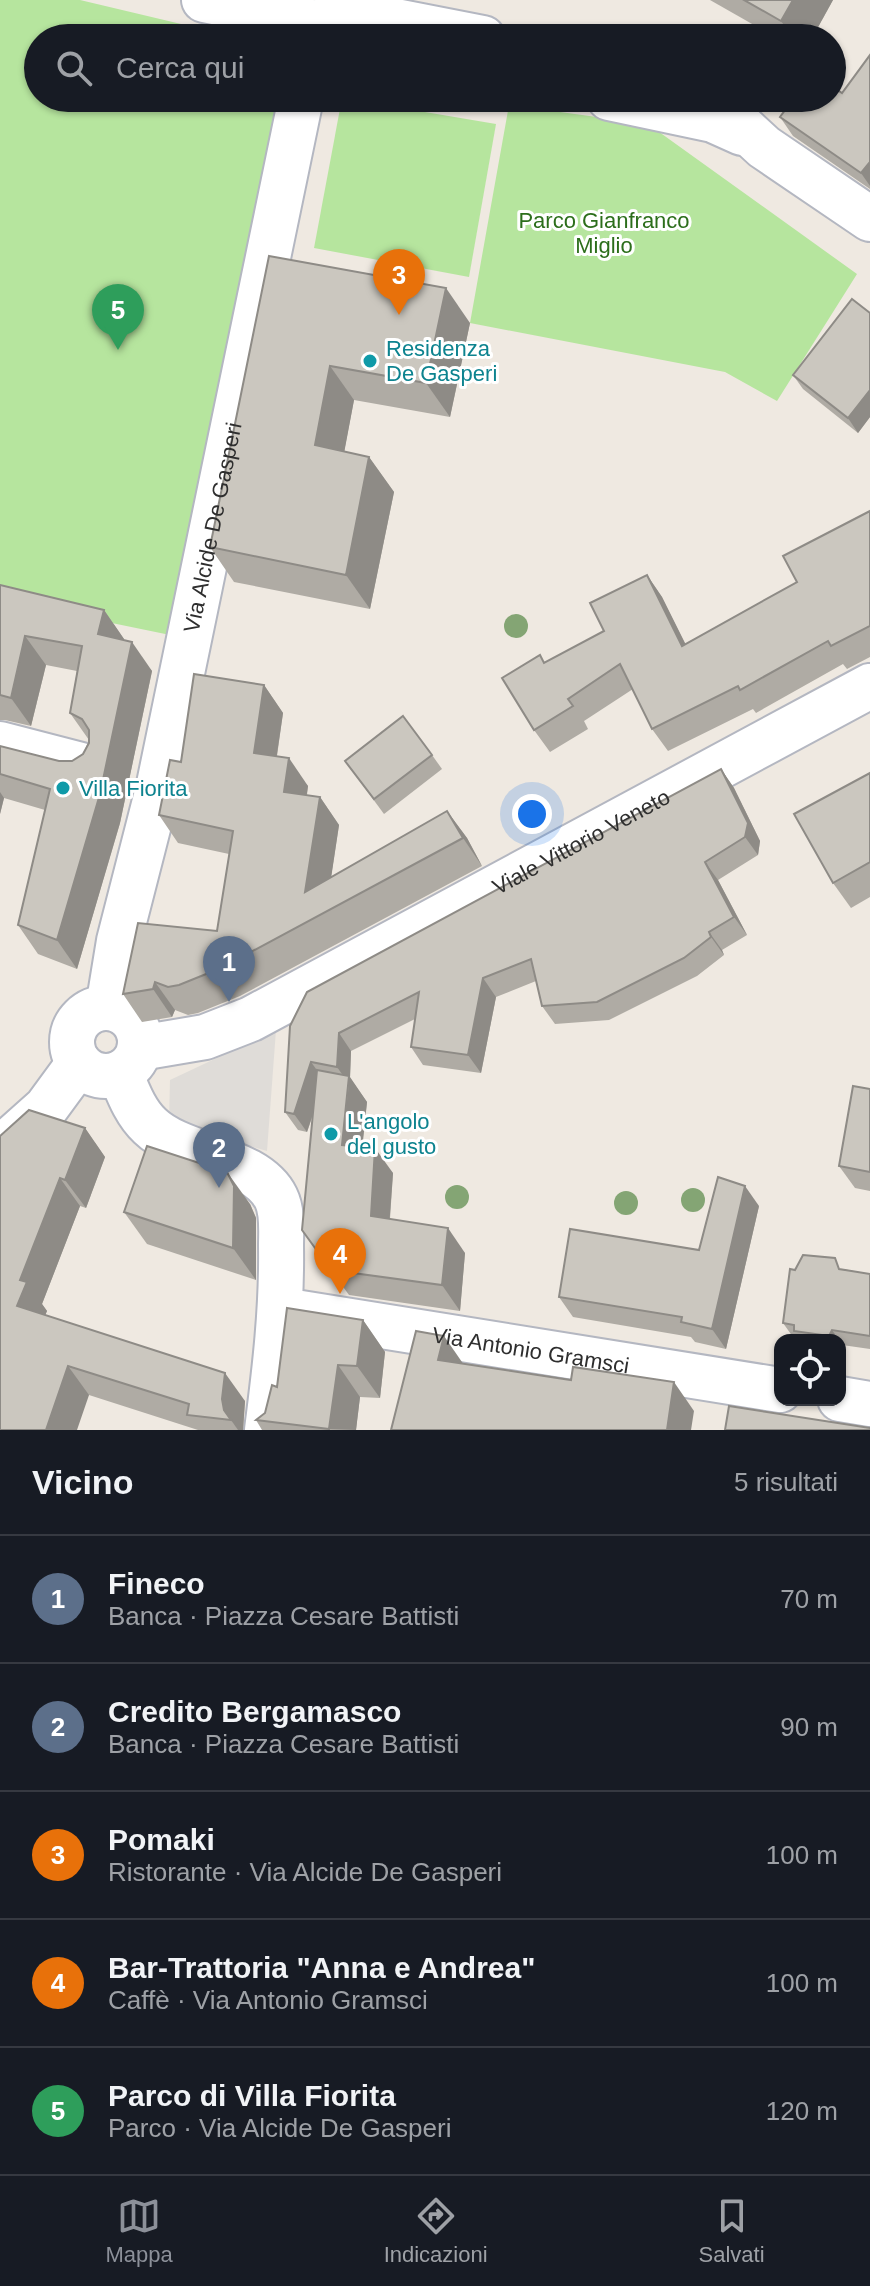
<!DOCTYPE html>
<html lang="it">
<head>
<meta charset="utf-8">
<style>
  body { margin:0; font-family:Arial,sans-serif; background:#242831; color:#f1f3f6 }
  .controls { position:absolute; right:24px; bottom:24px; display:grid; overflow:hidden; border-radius:16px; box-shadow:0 2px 6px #0004 }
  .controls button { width:72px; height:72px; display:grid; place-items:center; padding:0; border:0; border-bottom:2px solid #363941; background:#171b24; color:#f1f3f6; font:40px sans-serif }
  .you { position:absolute; left:532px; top:814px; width:28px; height:28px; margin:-20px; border:6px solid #fff; border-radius:50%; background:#1a73e8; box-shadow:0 0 0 12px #1a73e833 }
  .badge { display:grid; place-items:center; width:52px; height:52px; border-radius:50%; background:#8c9099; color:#fff; font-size:26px; font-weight:700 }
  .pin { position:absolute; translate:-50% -66px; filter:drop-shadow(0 2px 4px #0008) }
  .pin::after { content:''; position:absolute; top:42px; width:28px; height:24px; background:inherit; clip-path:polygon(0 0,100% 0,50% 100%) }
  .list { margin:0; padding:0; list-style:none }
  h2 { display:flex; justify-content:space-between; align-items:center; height:104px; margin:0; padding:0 32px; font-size:34px }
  h2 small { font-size:26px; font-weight:400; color:#9ea1a6 }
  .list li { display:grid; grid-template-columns:52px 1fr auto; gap:24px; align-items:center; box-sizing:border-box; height:128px; padding:0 32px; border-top:2px solid #363941 }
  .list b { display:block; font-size:30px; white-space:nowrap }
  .list p { margin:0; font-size:26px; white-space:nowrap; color:#9ea1a6 }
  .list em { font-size:26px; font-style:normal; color:#9ea1a6 }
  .icon { flex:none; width:44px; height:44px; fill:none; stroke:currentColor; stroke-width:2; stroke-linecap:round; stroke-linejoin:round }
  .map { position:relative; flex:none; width:870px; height:1430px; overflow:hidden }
  .search { position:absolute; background:#171b24; box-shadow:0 2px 6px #0004; left:24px; right:24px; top:24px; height:88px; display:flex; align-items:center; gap:20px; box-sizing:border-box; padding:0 28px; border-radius:44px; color:#9ea1a6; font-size:30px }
  .sheet { height:744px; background:#171b24 }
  nav { display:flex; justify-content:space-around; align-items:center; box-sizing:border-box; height:112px; border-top:2px solid #363941; background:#171b24; font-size:22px; color:#9ea1a6 }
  nav a { display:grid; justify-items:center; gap:4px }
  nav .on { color:#8c9099 }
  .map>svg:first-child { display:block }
  .green { fill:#b6e59e }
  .plaza { fill:#dfdcd8 }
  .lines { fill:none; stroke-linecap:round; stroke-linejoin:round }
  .minor-casing { stroke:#b4b7c1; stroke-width:48 }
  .minor { stroke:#fff; stroke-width:44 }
  .tree { fill:#84a574 }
  .wall { fill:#afaba4 }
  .shaded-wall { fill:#8e8b86 }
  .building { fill:#cbc7bf; stroke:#8e8b86; stroke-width:2 }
  .culture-dot { fill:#0f9aa8; stroke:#fff; stroke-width:3 }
  .labels { text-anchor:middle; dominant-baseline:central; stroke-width:6; stroke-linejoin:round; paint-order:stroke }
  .park-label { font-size:22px; fill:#2c6e1b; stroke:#fff }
  .culture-label { font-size:22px; fill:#0d838f; stroke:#fff; text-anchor:start }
  .street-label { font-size:22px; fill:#2e2e2e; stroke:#fff }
</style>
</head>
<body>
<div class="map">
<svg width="870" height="1430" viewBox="0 0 870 1430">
  <rect width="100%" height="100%" fill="#efe9e1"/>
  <g class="green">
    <polygon points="0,0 80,0 240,38 38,38 38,98 289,98 175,636 0,600"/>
    <polygon points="342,98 496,124 469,277 314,248"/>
    <polygon points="509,105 648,124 857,274 777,401 725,372 470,323"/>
  </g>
  <polygon class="plaza" points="276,1030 267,1151 169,1122 170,1080"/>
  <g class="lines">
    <g class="minor-casing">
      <g id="minor">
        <polyline points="204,0 316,23 335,38"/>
        <polyline points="316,23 349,12 483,38"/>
        <polyline points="609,98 713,120 742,133"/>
        <polyline points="711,98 764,147 870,219"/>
        <polyline points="0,744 85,766"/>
        <path id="s1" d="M108,1008L119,941L158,789L301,98"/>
        <circle cx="106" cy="1042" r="34"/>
        <path id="s2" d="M140,1048L205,1037L251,1019L870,686"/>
        <path d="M120,1073C128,1092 135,1112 150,1126C182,1157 256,1157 276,1198C283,1212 281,1231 281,1246C282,1309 275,1368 267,1430"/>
        <polyline points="0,1149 46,1108 79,1063"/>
        <path id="s3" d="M282,1310L780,1390"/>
        <polyline points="840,1399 870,1404"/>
      </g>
    </g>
    <use href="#minor" class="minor"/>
  </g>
  <g class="tree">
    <circle cx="516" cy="626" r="12"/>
    <circle cx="457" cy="1197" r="12"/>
    <circle cx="693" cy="1200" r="12"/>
    <circle cx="626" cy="1203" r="12"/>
  </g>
  <g class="wall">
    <polygon points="710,0 833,0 812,38 777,38"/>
    <polygon points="870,55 870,189 793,136 780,117 842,93"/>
    <polygon points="269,256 470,323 450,417 354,400 344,452 369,457 394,492 370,609 234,582 210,547"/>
    <polygon points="870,313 870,417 858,433 803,389 793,375"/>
    <polygon points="870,511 870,657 847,669 843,664 756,713 753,709 668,751 652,729 633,689 584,721 588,729 550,752 534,730 545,663 604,631 647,575 662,597 685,644 797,582"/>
    <polygon points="0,585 104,610 124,639 123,640 152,671 120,823 77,969 38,954 18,925 45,810 4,798 0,814 0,746 59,761 72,761 83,754 89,740 70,713 77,671 46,665 31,726 5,720 0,720"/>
    <polygon points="264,685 283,713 277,756 308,786 307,795 320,797 339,825 331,877 447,811 467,838 482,866 240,996 198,1013 188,1015 175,1010 172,1017 142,1022 123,994 217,931 229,854 178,843 159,815 181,762"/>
    <polygon points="432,755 442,769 384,814 345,761"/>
    <polygon points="721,769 734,788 760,841 758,855 718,880 747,935 722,950 724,955 697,976 609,1020 555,1024 542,1006 536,981 496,997 481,1073 423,1065 411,1047 415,1019 351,1051 350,1078 367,1102 362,1146 393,1173 390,1219 465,1253 460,1311 349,1295 302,1230 313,1115 307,1132 298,1130 285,1112 290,1026"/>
    <polygon points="870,773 870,897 851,908 833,883"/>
    <polygon points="870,1089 870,1191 855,1188 839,1166"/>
    <polygon points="85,1128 105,1157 86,1208 80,1206 42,1304 47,1311 45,1315 245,1401 243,1430 198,1430 89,1395 0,1430 0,1136"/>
    <polygon points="250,1204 256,1218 256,1280 147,1244 124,1212"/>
    <polygon points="759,1206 726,1349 695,1342 691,1337 573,1317 559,1297 699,1250"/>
    <polygon points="843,1269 870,1274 870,1349 842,1345 840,1349 840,1340 800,1340 798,1338 793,1337 783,1323"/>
    <polygon points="363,1320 385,1352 380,1398 360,1397 356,1430 262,1430 256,1420 265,1413 277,1387"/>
  </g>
  <g class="shaded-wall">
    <polygon points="793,0 833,0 812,38 793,38 781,21"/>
    <polygon points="870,162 870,186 861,173"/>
    <polygon points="446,288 470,323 450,417 426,383"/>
    <polygon points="330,366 354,400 339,480 315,445"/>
    <polygon points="870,390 870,417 858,433 848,418"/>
    <polygon points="369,457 394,492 370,609 346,575"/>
    <polygon points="647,575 662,597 698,669 682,646"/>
    <polygon points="104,610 124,639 118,663 98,634"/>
    <polygon points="25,636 46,665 31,726 11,698"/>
    <polygon points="132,642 152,671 120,823 77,969 57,940"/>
    <polygon points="264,685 283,713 273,781 254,753"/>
    <polygon points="289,758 308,786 303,819 284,792"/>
    <polygon points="721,769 734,788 760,841 758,855 745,837"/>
    <polygon points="0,792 4,798 0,814"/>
    <polygon points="320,797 339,825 326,912 305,892"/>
    <polygon points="447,811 467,838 482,866 463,838"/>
    <polygon points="705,862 718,880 747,935 734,917"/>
    <polygon points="709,932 722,950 724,955 711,937"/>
    <polygon points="483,978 496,997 481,1073 468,1055"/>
    <polygon points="155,982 175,1010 172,1017 153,989"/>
    <polygon points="339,1033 351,1051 350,1077 367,1102 360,1170 342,1145 349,1084 337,1067"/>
    <polygon points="311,1062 324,1080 307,1132 294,1114"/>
    <polygon points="85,1128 105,1157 86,1208 65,1180"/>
    <polygon points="375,1148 393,1173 388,1241 371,1216"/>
    <polygon points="227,1172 250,1204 256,1218 256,1280 233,1248"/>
    <polygon points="60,1178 80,1206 42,1304 47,1311 37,1334 17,1306 20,1280"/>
    <polygon points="745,1186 759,1206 726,1349 712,1329"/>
    <polygon points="448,1228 465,1253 460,1311 442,1285"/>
    <polygon points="363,1320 385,1352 380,1398 357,1366"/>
    <polygon points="832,1330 839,1340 832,1340 829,1336"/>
    <polygon points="444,1336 464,1365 438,1360"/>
    <polygon points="338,1365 360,1397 356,1430 329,1429"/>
    <polygon points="68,1366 89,1395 77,1430 46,1430"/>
    <polygon points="225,1373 245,1401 243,1430 238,1430 224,1410 222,1399"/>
    <polygon points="674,1382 694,1411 691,1430 667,1430"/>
  </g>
  <g class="building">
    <polygon points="744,0 793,0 781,21"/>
    <polygon points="870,55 870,162 861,173 780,117 794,98 832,98 832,86 842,93"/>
    <polygon points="269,256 446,288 426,383 330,366 315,445 369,457 346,575 210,547"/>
    <polygon points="852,299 870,313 870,390 848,418 793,375"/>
    <polygon points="870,511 870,626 831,646 828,641 740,690 738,686 652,729 620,664 568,699 573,706 534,730 502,678 540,655 544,663 604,631 590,603 647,575 682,646 797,582 783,556"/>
    <polygon points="0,585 104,610 98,634 132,642 100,794 57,940 18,925 50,789 0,774 0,746 59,761 72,761 83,754 89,743 89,730 82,719 70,713 82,646 25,636 11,698 0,695"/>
    <polygon points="194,674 264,685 254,753 289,758 284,792 320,797 305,892 447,811 463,838 221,968 179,985 168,987 155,982 153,989 123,994 138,923 217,931 233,831 159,815 170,760 181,762"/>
    <polygon points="403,716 432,755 374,799 345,761"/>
    <polygon points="721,769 748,823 745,837 705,862 734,917 709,932 711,937 684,958 597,1002 542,1006 531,959 483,978 468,1055 411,1047 419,992 339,1033 337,1067 311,1062 294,1114 285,1112 290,1026 307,992"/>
    <polygon points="870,773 870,862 833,883 794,814"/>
    <polygon points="317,1070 349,1076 342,1145 375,1148 371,1216 448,1228 442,1285 331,1270 302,1230"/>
    <polygon points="853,1086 870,1089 870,1172 839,1166"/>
    <polygon points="29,1110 85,1128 65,1180 60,1178 20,1280 27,1282 17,1306 225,1373 222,1399 224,1410 231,1420 187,1415 189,1404 68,1366 46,1430 0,1430 0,1136"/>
    <polygon points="147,1146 227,1172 234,1186 233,1248 124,1212"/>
    <polygon points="718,1177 745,1186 712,1329 681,1322 682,1317 559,1297 570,1229 699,1250"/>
    <polygon points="803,1255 835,1258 839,1269 870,1274 870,1336 832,1330 829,1336 794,1331 794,1325 783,1323 790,1269 795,1270"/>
    <polygon points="287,1308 363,1320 357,1366 338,1365 329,1429 256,1420 265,1413 272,1385 277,1387"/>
    <polygon points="416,1331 444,1336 438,1360 571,1380 573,1367 674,1382 667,1430 391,1430"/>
    <polygon points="729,1406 870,1428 870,1430 725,1430"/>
  </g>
  <g class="culture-dot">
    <circle cx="370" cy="361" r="8"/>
    <circle cx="63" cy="788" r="8"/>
    <circle cx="331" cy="1134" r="8"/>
  </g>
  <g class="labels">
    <g class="park-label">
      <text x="604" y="220">Parco Gianfranco<tspan x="604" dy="25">Miglio</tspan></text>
    </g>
    <g class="culture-label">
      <text x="386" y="348">Residenza<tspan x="386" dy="25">De Gasperi</tspan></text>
      <text x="79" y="788">Villa Fiorita</text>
      <text x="347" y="1121">L'angolo<tspan x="347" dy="25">del gusto</tspan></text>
    </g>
    <g class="street-label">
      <text stroke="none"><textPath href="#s1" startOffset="492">Via Alcide De Gasperi</textPath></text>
      <text stroke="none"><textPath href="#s2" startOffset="490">Viale Vittorio Veneto</textPath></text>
      <text stroke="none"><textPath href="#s3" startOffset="252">Via Antonio Gramsci</textPath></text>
    </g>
  </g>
</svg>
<div class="controls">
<button><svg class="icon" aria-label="locate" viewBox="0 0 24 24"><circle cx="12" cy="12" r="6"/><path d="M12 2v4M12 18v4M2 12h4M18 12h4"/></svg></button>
</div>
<div class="you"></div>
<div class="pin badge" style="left:229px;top:1002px;background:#5c6f8a">1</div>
<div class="pin badge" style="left:219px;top:1188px;background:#5c6f8a">2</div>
<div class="pin badge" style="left:399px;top:315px;background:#e8710a">3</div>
<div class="pin badge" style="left:340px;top:1294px;background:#e8710a">4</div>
<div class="pin badge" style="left:118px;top:350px;background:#2e9e5b">5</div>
<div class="search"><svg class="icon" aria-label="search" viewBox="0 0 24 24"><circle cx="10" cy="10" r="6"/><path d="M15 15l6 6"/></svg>Cerca qui</div>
</div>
<section class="sheet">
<h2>Vicino<small>5 risultati</small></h2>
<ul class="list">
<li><span class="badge" style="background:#5c6f8a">1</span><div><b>Fineco</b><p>Banca · Piazza Cesare Battisti</p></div><em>70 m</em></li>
<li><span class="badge" style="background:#5c6f8a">2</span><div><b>Credito Bergamasco</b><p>Banca · Piazza Cesare Battisti</p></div><em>90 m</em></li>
<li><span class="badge" style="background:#e8710a">3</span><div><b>Pomaki</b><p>Ristorante · Via Alcide De Gasperi</p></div><em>100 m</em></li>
<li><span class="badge" style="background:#e8710a">4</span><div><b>Bar-Trattoria &quot;Anna e Andrea&quot;</b><p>Caffè · Via Antonio Gramsci</p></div><em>100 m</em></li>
<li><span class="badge" style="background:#2e9e5b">5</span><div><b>Parco di Villa Fiorita</b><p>Parco · Via Alcide De Gasperi</p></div><em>120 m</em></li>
</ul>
</section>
<nav>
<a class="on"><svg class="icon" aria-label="map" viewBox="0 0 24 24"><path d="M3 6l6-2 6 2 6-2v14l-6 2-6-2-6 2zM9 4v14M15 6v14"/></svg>Mappa</a>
<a><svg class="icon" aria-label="directions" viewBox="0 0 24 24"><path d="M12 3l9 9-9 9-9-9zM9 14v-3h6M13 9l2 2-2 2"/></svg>Indicazioni</a>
<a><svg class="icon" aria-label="saved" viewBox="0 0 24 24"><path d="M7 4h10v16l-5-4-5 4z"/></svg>Salvati</a>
</nav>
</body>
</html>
